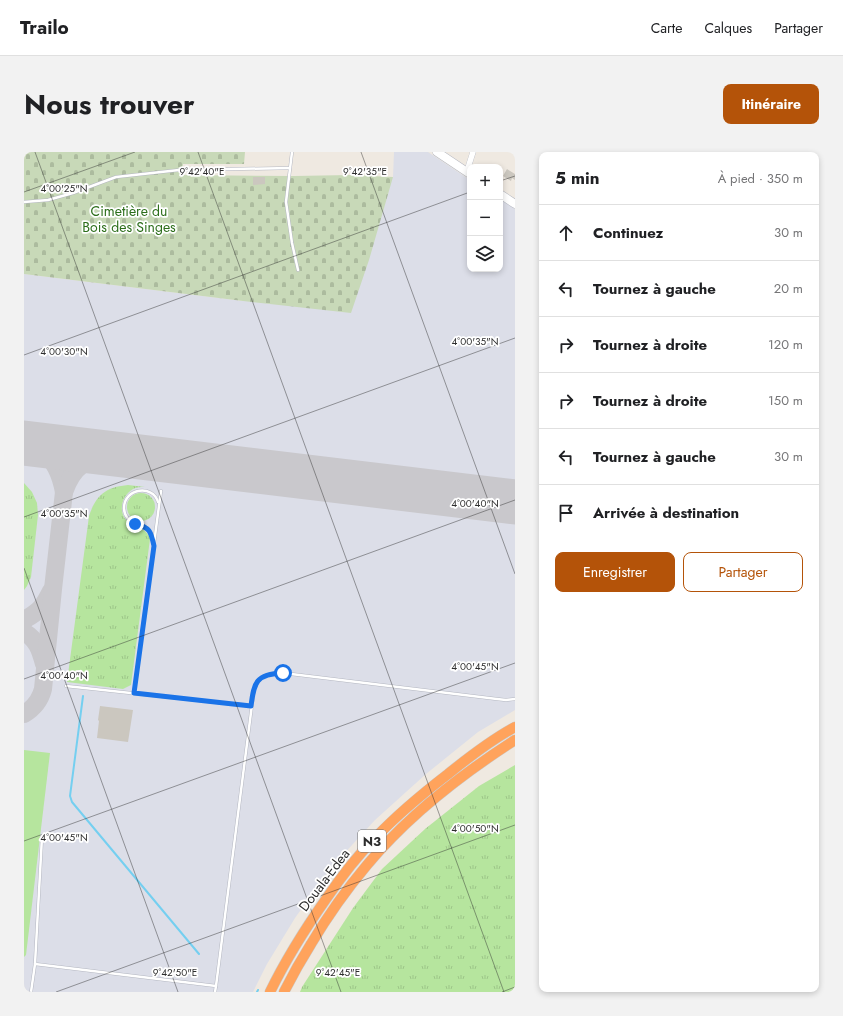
<!DOCTYPE html>
<html lang="fr">
<head>
<meta charset="utf-8">
<style>
  body { margin:0; font-family:Jost,sans-serif; background:#f2f2f2; color:#202124 }
  .controls { position:absolute; right:12px; top:12px; display:grid; overflow:hidden; border-radius:8px; box-shadow:0 2px 6px #0003 }
  .controls button { width:36px; height:36px; display:grid; place-items:center; padding:0; border:0; border-bottom:1px solid #e0e0e0; background:#fff; color:#202124; font:20px sans-serif }
  .stop { position:absolute; width:12px; height:12px; margin:-9px; border:3px solid #1a73e8; border-radius:50%; background:#fff }
  .stop.end { background:#1a73e8; border-color:#fff; box-shadow:0 1px 4px #0008 }
  .list { margin:0; padding:0; list-style:none }
  h2 { display:flex; justify-content:space-between; align-items:center; height:52px; margin:0; padding:0 16px; font-size:17px }
  h2 small { font-size:13px; font-weight:400; color:#757577 }
  .list li { display:grid; grid-template-columns:26px 1fr auto; gap:12px; align-items:center; box-sizing:border-box; height:56px; padding:0 16px; border-top:1px solid #e0e0e0 }
  .list b { display:block; font-size:15px; white-space:nowrap }
  .list em { font-size:13px; font-style:normal; color:#757577 }
  .actions { display:flex; gap:8px; padding:12px 16px }
  .actions a { flex:1; padding:9px 0; border:1px solid #b45309; border-radius:8px; text-align:center; font-size:14px; color:#b45309 }
  .actions .main { background:#b45309; color:#fff }
  .icon { flex:none; width:22px; height:22px; fill:none; stroke:currentColor; stroke-width:2; stroke-linecap:round; stroke-linejoin:round }
  .map { position:relative; flex:none; width:491px; height:840px; overflow:hidden; border-radius:8px }
  header { display:flex; align-items:center; gap:24px; box-sizing:border-box; height:56px; padding:0 20px; background:#fff; border-bottom:1px solid #e0e0e0 }
  header strong { font-size:19px }
  nav { display:flex; gap:22px; margin-inline-start:auto; font-size:14px }
  .intro { display:flex; align-items:center; justify-content:space-between; box-sizing:border-box; height:96px; padding:0 24px }
  h1 { margin:0; font-size:28px }
  .button { padding:10px 18px; border-radius:8px; background:#b45309; color:#fff; font-size:14px; font-weight:700 }
  main { display:flex; gap:24px; padding:0 24px }
  aside { flex:1; background:#fff; border-radius:8px; box-shadow:0 2px 6px #0003 }
  .map>svg:first-child { display:block }
  .airport { fill:#dcdee8 }
  .grass { fill:url(#grass-tufts) }
  .cemetery { fill:url(#cemetery-stones) }
  .park { fill:#b6e59e }
  .lines { fill:none; stroke-linecap:round; stroke-linejoin:round }
  .stream { stroke:#75cff0; stroke-width:2 }
  .taxiway { stroke:#c9c8cc; stroke-width:18 }
  .runway { stroke:#c9c8cc; stroke-width:45 }
  .building { fill:#cbc7bf }
  .lane-casing { stroke:#b4b7c1; stroke-width:3.5 }
  .street-casing { stroke:#b4b7c1; stroke-width:6 }
  .secondary-casing { stroke:#b4b7c1; stroke-width:9 }
  .highway-casing { stroke:#c9c9c9; stroke-width:11 }
  .lane { stroke:#fff; stroke-width:2.5 }
  .street { stroke:#fff; stroke-width:5.5 }
  .secondary { stroke:#fff; stroke-width:8 }
  .highway { stroke:#ffa35c; stroke-width:10 }
  .route { stroke:#1a73e8; stroke-width:5 }
  .ticks { fill:none; stroke:#2e2e2e; stroke-width:1; stroke-opacity:0.45 }
  .labels { text-anchor:middle; dominant-baseline:central; stroke-width:3.5; stroke-linejoin:round; paint-order:stroke }
  .shield { fill:#fff; stroke:#6d6d6d; stroke-width:1 }
  .shield-label { font-size:13px; font-weight:bold; fill:#2e2e2e }
  .park-label { font-size:14px; fill:#2c6e1b; stroke:#fff }
  .street-label { font-size:14px; fill:#2e2e2e; stroke:#fff }
  .ticks-label { font-size:10px; text-anchor:middle; fill:#2e2e2e; stroke:#fff; stroke-width:3.5; stroke-linejoin:round; paint-order:stroke }
</style>
</head>
<body>
<header>
<strong>Trailo</strong>
<nav><a>Carte</a><a>Calques</a><a>Partager</a></nav>
</header>
<div class="intro"><h1>Nous trouver</h1><a class="button">Itinéraire</a></div>
<main>
<div class="map">
<svg width="491" height="840" viewBox="0 0 491 840">
  <defs>
    <pattern id="grass-tufts" width="24" height="20" patternUnits="userSpaceOnUse"><rect width="24" height="20" fill="#b6e59e"/><path d="M3 7l-1-3M5 7V3M7 7l1-3M15 17l-1-3M17 17v-4M19 17l1-3" fill="none" stroke="#9dc588"/></pattern>
    <pattern id="cemetery-stones" width="16" height="16" patternUnits="userSpaceOnUse"><rect width="16" height="16" fill="#c8d9b8"/><path d="M2 7V4a2 2 0 0 1 4 0v3zM10 15v-3a2 2 0 0 1 4 0v3z" fill="#acbb9e"/></pattern>
  </defs>
  <rect width="100%" height="100%" fill="#efe9e1"/>
  <polygon class="airport" points="370,0 404,0 446,28 446,117 476,117 476,47 491,57 491,558 454,580 402,622 351,668 306,717 271,766 243,812 229,840 0,840 0,122 219,149 369,25"/>
  <g class="grass">
    <polygon points="0,331 8,340 13,351 14,363 7,425 3,434 0,438"/>
    <path d="M104,333L121,335C117,335 113,335 109,337C99,343 95,355 100,365C107,377 121,372 126,387L107,533L99,537L43,530L65,364C72,343 82,335 104,333Z"/>
    <circle cx="117" cy="355" r="14"/>
    <polygon points="491,613 491,840 276,840 278,835 329,756 358,717 401,677 455,634"/>
  </g>
  <polygon class="cemetery" points="0,0 221,0 220,12 159,12 158,23 270,24 326,23 369,25 345,108 327,161 219,149 0,122"/>
  <polygon class="park" points="0,598 26,601 2,803 0,805"/>
  <g class="lines">
    <g class="stream">
      <polyline points="59,544 46,644 48,650 175,802"/>
      <polyline points="233,840 234,838"/>
    </g>
    <g class="taxiway">
      <path d="M2,291C7,294 14,296 19,300C32,309 37,324 40,340"/>
      <path d="M0,468C16,459 19,455 27,439"/>
      <path d="M0,480C13,488 16,497 20,512"/>
      <path d="M0,562C10,556 16,549 19,537L29,437L40,340C49,314 63,305 91,302"/>
    </g>
    <polyline class="runway" points="0,291 491,350"/>
  </g>
  <g class="building">
    <polygon points="483,17 491,22 491,28 488,26 487,29 479,24"/>
    <polygon points="229,25 241,25 241,32 229,33"/>
    <polygon points="76,554 109,558 104,590 73,586 75,569 74,568"/>
  </g>
  <g class="lines">
    <g class="lane-casing">
      <g id="lane">
        <polyline points="268,0 262,50 268,91 274,118"/>
        <polyline points="0,50 24,48 49,41 92,25 155,18 266,16"/>
        <path d="M129,391C128,386 128,380 124,377C121,373 117,373 112,372C105,370 100,363 100,356C100,336 129,332 134,350"/>
        <polyline points="42,534 227,554"/>
        <polyline points="110,541 137,339"/>
        <path d="M11,812L192,834L230,537C236,523 244,521 259,521L473,547L482,548L491,547"/>
        <polyline points="7,840 11,812 18,685 37,687"/>
        <polyline points="191,840 192,834"/>
      </g>
    </g>
    <g class="street-casing">
      <polyline id="street" points="443,19 449,0"/>
    </g>
    <g class="secondary-casing">
      <g id="secondary">
        <polyline points="413,0 446,22"/>
        <polyline points="476,42 491,52"/>
      </g>
    </g>
    <g class="highway-casing">
      <g id="highway">
        <path d="M246,840C262,807 281,777 302,747C317,725 333,704 351,686C374,662 398,642 424,622C445,605 467,588 491,575"/>
        <path d="M260,840C268,824 277,808 287,792C303,765 322,738 343,713C383,665 438,622 491,588"/>
      </g>
    </g>
    <use href="#lane" class="lane"/>
    <use href="#street" class="street"/>
    <use href="#secondary" class="secondary"/>
    <use href="#highway" class="highway"/>
  </g>
  <g class="lines">
    <path class="route" d="M111,372C126,375 127,380 130,394L110,541L227,554C230,530 232,522 259,521"/>
  </g>
  <path class="ticks" d="M11,0L317,840M174,0L480,840M337,0L491,422M476,29L491,24M0,40L111,0M0,203L446,40M0,365L491,186M0,416L154,840M0,527L491,348M0,689L491,511M32,840L491,673M478,840L491,835"/>
  <g class="labels">
    <rect class="shield" x="334" y="678" width="28" height="22" rx="3"/>
    <g class="shield-label">
      <text x="348" y="689">N3</text>
    </g>
    <g class="park-label">
      <text x="105" y="59">Cimetière du<tspan x="105" dy="16">Bois des Singes</tspan></text>
    </g>
    <g class="street-label">
      <text transform="translate(300 728) rotate(-53)">Douala-Edea</text>
    </g>
  </g>
  <g class="ticks-label">
    <text x="178" y="23">9°42'40"E</text>
    <text x="341" y="23">9°42'35"E</text>
    <text x="40" y="40">4°00'25"N</text>
    <text x="451" y="193">4°00'35"N</text>
    <text x="40" y="203">4°00'30"N</text>
    <text x="451" y="355">4°00'40"N</text>
    <text x="40" y="365">4°00'35"N</text>
    <text x="451" y="518">4°00'45"N</text>
    <text x="40" y="527">4°00'40"N</text>
    <text x="451" y="680">4°00'50"N</text>
    <text x="40" y="689">4°00'45"N</text>
    <text x="151" y="824">9°42'50"E</text>
    <text x="314" y="824">9°42'45"E</text>
  </g>
</svg>
<div class="controls">
<button>+</button>
<button>−</button>
<button><svg class="icon" aria-label="layers" viewBox="0 0 24 24"><path d="M12 4l9 5-9 5-9-5zM3 14l9 5 9-5"/></svg></button>
</div>
<div class="stop" style="left:259px;top:521px"></div>
<div class="stop end" style="left:111px;top:372px"></div>
</div>
<aside>
<h2>5 min<small>À pied · 350 m</small></h2>
<ul class="list">
<li><svg class="icon" aria-label="ahead" viewBox="0 0 24 24"><path d="M12 20V5M6 11l6-6 6 6"/></svg><div><b>Continuez</b></div><em>30 m</em></li>
<li><svg class="icon" aria-label="left" viewBox="0 0 24 24"><path d="M17 20v-9H6M10 6l-5 5 5 5"/></svg><div><b>Tournez à gauche</b></div><em>20 m</em></li>
<li><svg class="icon" aria-label="right" viewBox="0 0 24 24"><path d="M7 20v-9h11M14 6l5 5-5 5"/></svg><div><b>Tournez à droite</b></div><em>120 m</em></li>
<li><svg class="icon" aria-label="right" viewBox="0 0 24 24"><path d="M7 20v-9h11M14 6l5 5-5 5"/></svg><div><b>Tournez à droite</b></div><em>150 m</em></li>
<li><svg class="icon" aria-label="left" viewBox="0 0 24 24"><path d="M17 20v-9H6M10 6l-5 5 5 5"/></svg><div><b>Tournez à gauche</b></div><em>30 m</em></li>
<li><svg class="icon" aria-label="arrive" viewBox="0 0 24 24"><path d="M6 21V4h12l-3 4 3 4H6"/></svg><div><b>Arrivée à destination</b></div></li>
</ul>
<div class="actions"><a class="main">Enregistrer</a><a>Partager</a></div>
</aside>
</main>
</body>
</html>
